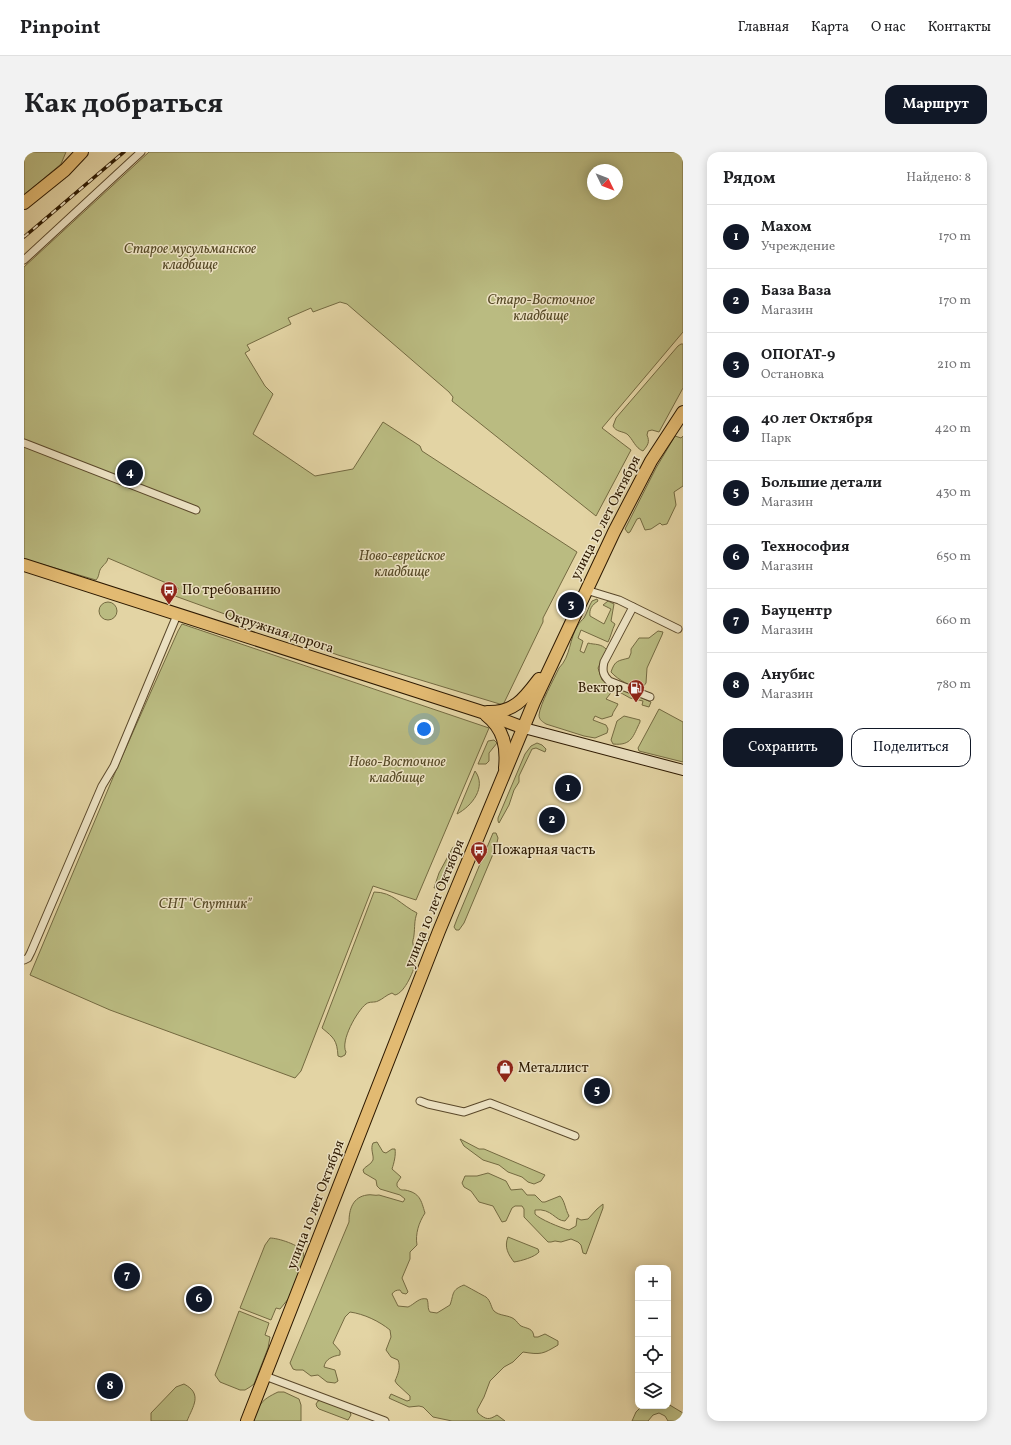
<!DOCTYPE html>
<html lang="ru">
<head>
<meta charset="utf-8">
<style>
  body { margin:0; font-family:Vollkorn,serif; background:#f2f2f2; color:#202124 }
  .controls { position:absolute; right:12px; bottom:12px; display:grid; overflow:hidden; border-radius:8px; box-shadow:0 2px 10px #0003 }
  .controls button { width:36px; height:36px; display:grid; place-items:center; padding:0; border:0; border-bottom:1px solid #e0e0e0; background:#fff; color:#202124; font:20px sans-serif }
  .compass { position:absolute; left:563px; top:12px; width:36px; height:36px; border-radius:50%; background:#fff; box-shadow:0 2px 10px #0003; rotate:133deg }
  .you { position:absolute; left:400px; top:577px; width:14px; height:14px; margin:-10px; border:3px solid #fff; border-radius:50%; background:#1a73e8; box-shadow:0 0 0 6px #1a73e833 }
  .badge { display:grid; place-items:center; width:26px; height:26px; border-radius:50%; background:#111827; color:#fff; font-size:13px; font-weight:700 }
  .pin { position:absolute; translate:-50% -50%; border:2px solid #fff; box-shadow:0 1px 4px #0006 }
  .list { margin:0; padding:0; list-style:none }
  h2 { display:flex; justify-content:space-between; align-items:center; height:52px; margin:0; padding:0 16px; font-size:17px }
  h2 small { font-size:13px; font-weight:400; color:#757577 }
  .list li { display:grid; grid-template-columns:26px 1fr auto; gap:12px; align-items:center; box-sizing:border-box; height:64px; padding:0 16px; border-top:1px solid #e0e0e0 }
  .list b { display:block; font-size:15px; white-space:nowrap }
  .list p { margin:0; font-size:13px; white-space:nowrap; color:#757577 }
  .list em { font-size:13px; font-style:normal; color:#757577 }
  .actions { display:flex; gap:8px; padding:12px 16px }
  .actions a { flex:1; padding:9px 0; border:1px solid #111827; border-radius:12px; text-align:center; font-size:14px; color:#111827 }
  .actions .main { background:#111827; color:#fff }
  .icon { flex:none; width:22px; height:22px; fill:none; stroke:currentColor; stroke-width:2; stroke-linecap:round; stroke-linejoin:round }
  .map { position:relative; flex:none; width:659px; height:1269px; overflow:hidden; border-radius:12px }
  header { display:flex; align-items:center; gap:24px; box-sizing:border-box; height:56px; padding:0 20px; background:#fff; border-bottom:1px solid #e0e0e0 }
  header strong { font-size:19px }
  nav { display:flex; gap:22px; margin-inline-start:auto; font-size:14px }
  .intro { display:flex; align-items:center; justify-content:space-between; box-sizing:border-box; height:96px; padding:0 24px }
  h1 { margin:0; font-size:28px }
  .button { padding:10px 18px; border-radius:12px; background:#111827; color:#fff; font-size:14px; font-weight:700 }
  main { display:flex; gap:24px; padding:0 24px }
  aside { flex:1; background:#fff; border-radius:12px; box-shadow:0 2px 10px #0003 }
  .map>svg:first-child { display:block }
  .green { fill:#babb81; stroke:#746a41; fill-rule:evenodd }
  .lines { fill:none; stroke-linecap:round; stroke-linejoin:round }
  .street-casing { stroke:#5a482a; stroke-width:9 }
  .secondary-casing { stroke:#2d1901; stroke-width:12 }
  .primary-casing { stroke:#2d1901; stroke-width:14 }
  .street { stroke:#ede3c4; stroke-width:7 }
  .secondary { stroke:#ede3c4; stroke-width:10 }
  .primary { stroke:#e2ba72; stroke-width:12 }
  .rail-casing { stroke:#2d1901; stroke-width:3.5 }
  .rail { stroke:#ede3c4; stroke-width:2; stroke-dasharray:6; stroke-linecap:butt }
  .labels { text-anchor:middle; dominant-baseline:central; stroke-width:3; stroke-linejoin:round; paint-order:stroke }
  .park-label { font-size:14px; font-style:italic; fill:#574a27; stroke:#ede3c4 }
  .street-label { font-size:14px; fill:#2d1901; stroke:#ede3c4 }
  .poi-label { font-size:14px; fill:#2d1901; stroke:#ede3c4; text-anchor:start }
</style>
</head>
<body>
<header>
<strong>Pinpoint</strong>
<nav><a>Главная</a><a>Карта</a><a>О нас</a><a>Контакты</a></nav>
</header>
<div class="intro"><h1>Как добраться</h1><a class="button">Маршрут</a></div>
<main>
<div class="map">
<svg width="659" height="1269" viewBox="0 0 659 1269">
  <rect width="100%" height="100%" fill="#e3d4a4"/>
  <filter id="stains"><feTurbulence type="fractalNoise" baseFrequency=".005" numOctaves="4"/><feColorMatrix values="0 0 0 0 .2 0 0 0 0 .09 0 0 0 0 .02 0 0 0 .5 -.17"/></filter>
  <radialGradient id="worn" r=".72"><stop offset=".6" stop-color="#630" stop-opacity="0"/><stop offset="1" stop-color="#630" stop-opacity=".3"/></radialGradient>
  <g class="green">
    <polygon points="5,0 42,0 37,12 0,43 0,5"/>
    <path d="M125,0H659V180L578,276L607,298L572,364L428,249L429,245L425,240L323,152L316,150L289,160L287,156L264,166L267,172L223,193L226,198L221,201L241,234L249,242L229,282L291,324L329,317L359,270L396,294L398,299L553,400L519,466V470L479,553L314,503L151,444L154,436L84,406C83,411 81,411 78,415C74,419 76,424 72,428L0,407V115ZM569,18H593V42H569Z"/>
    <path d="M657,192H659V236L635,280L628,278L624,279L623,283C626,290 624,293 619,299C611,296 609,287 603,282C598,279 592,280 589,274L592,266L654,194Z"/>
    <polygon points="651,284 657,286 659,284 659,334 650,340 652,353 643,372 638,373 636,371 627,377 621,378 616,366 613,367 606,380 604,381 601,377 632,316"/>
    <path d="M573,447L574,449C568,453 565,457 566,464L580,472L587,457L579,453L584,449L590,452L587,469L591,472C588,478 587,484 584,490L557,478L554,486L559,489L556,499L560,501L564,491C571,493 577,491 583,498L574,516L578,528L627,550L625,555L618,553L619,549L606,546L590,537L582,547L594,552C592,557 589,559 588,564L578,567L571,564L569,568L582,573L584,577L583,581L571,586L560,584L522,572C519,570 515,568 515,563C516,552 530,527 535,516C547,504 545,487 554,473C555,471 558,468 560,466C563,461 565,454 568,449Z"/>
    <circle cx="84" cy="459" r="9"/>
    <polygon points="158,472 465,576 392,748 349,734 277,919 271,926 86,858 6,823 93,616 154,479"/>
    <path d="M634,479L639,480L638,483L623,516L622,531L619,535C608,536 594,528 587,520C591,508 594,509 605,506L607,501V497L615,486H625Z"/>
    <polygon points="635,557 659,570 659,610 615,599 614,596"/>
    <path d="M600,564L616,568V570C609,584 608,594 589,592L587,588L593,569Z"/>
    <polygon points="470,588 473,591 465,601 465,609 462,612 454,612 464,589"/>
    <polygon points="513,591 518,593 522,597 521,600 512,596 508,597 495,624 495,630 490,638 485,653 475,671 474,669 474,666 501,602 507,594"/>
    <path d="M451,619C463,635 448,654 433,662Z"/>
    <polygon points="469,681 472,681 474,686 472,695 440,771 435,778 432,778 430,775 433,767"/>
    <polygon points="429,695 435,699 434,703 417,732 414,735 410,736 415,721"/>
    <path d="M350,740C369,740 377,753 393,761C390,769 391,775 390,783C390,786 388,789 389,792C390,797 392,801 392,807C391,817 381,841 371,843L368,841C362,843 359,847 354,849C350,851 346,849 342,852C333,859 316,889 322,900L321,903L317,905L314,904C313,888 310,886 298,876Z"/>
    <polygon points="436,987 455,997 460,997 521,1023 517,1029 510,1032 504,1030 498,1025 484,1020 475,1013 459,1008 440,994"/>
    <path d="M353,990L359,1000L362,1001L368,997H371C372,1003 370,1011 368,1017L377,1025L373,1031V1034C376,1038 377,1038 381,1038C396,1041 397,1048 401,1061C395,1070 391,1082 393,1093L386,1100V1107L378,1126L384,1140L382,1142L378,1141L376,1138C372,1138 370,1139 368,1142L374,1154L384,1155C391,1152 395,1145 403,1147C405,1152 403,1156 406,1160L413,1161L426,1153C430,1142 427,1138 440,1133C442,1134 460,1144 462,1145C467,1149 467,1156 470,1159C475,1164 485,1163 490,1167C493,1169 494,1172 497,1174C504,1177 509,1176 510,1185H514L521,1182L534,1189V1193C519,1202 517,1203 499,1200L489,1210L480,1215L466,1229L460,1245L453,1258L454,1261C462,1268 465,1268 473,1263L481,1269H428L409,1265L399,1255L395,1254L385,1255L367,1247L365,1246L367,1242L383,1249L386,1248V1244L373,1232L371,1229C374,1222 377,1215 374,1208L367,1205L362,1198L367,1185L366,1178C355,1169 340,1162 326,1160L321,1165L309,1191L316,1199V1203C309,1204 301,1207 300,1215L311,1218L314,1229L311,1231L303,1230L294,1223L287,1224L279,1218H272L269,1217L266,1211L325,1070C325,1057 329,1045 343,1043C347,1042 351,1044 355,1043L379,1050L381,1047L376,1043L356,1037L353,1034L352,1028L340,1021L339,1018C341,1014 347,1013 349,1008C350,1003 346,997 349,991Z"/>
    <path d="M464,1021L482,1029L487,1038L498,1037L503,1043H511L518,1050H521L536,1044C541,1049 541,1057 545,1064L541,1069C531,1069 528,1056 511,1058V1062C515,1067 537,1076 545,1078L552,1074L553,1066L557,1068L564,1067L573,1057L579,1052V1056L562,1102L559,1101L557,1093L554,1090L547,1087L537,1090L531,1089L527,1090H524L500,1065V1057L498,1054H491L488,1056L482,1069L478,1070L469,1054L455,1050L447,1039L440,1035L438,1031L441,1024H453Z"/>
    <path d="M484,1085L514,1097L515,1100C511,1105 497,1109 490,1110C484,1102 480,1095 484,1085Z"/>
    <path d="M246,1086C254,1086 276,1093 279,1100C280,1103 280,1106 280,1110L265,1146L256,1157L252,1156L247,1168L216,1156L241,1093Z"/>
    <polygon points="215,1159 245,1171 241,1183 246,1185 244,1196 230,1232 226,1235 221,1238 216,1238 196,1230 191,1223"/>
    <path d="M160,1232C179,1242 169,1254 163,1269H127V1261L152,1235Z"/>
    <path d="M254,1240H260L275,1247L277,1253V1269H229C235,1252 237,1248 254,1240Z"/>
    <polygon points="297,1248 326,1260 327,1263 324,1268 295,1257 293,1255 292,1252 294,1249"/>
    <polygon points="644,1252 659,1261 659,1269 644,1269 641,1264 635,1261 629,1263 624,1269 608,1269 612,1260 618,1254 644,1254"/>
  </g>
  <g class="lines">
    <g class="street-casing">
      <g id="street">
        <polyline points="0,108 117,0"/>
        <polyline points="0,291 172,358"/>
        <polyline points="562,438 595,448 654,477"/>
        <path d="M609,455L580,510C578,519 579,523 585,529L626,545"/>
        <polyline points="0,808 4,806 7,800 78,634 90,614 153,463"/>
        <polyline points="396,949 404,952 440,960 466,951 551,984"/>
        <polyline points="241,1224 361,1269"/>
      </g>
    </g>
    <g class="secondary-casing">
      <polyline id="secondary" points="500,576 659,618"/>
    </g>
    <g class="primary-casing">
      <g id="primary">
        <polyline points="0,51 41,18 58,0"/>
        <polyline points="0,413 458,560 500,576"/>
        <path d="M463,560C490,561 500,547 515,527"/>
        <path d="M462,563C480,577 483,595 481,616"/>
        <polyline points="223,1269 415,779 510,550 590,380 627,309 659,260"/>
      </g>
    </g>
    <use href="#street" class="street"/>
    <use href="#secondary" class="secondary"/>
    <use href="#primary" class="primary"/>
    <g class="rail-casing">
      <polyline id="rail" points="0,85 100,0"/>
    </g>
    <use href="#rail" class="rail"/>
  </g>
  <defs>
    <g id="bus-pin" transform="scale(0.9)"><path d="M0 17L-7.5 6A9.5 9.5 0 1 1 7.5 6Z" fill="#8f2418" stroke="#ede3c4"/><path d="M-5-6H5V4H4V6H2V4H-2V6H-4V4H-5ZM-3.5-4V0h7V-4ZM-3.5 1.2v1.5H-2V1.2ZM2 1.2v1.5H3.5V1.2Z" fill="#fff"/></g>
    <g id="fuel-pin" transform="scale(0.9)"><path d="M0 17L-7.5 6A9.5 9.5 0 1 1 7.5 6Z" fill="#8f2418" stroke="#ede3c4"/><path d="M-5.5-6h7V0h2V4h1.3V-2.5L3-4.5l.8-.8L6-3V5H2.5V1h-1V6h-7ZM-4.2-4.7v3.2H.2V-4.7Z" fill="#fff"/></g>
    <g id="shop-pin" transform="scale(0.9)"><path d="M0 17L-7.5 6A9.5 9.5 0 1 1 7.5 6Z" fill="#8f2418" stroke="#ede3c4"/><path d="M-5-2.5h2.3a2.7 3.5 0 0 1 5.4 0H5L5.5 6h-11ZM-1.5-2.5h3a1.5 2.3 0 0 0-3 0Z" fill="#fff"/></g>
  </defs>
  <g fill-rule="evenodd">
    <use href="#bus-pin" x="145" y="438"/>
    <use href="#fuel-pin" x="612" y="536"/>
    <use href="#bus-pin" x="455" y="698"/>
    <use href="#shop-pin" x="481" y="916"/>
  </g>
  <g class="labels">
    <g class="park-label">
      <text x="166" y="97">Старое мусульманское<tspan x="166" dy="16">кладбище</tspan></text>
      <text x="517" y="148">Старо-Восточное<tspan x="517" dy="16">кладбище</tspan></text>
      <text x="378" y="404">Ново-еврейское<tspan x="378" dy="16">кладбище</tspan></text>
      <text x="373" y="610">Ново-Восточное<tspan x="373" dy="16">кладбище</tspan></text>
      <text x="181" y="752">СНТ "Спутник"</text>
    </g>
    <g class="street-label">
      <text transform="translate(582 366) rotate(-63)">улица 10 лет Октября</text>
      <text transform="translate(255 480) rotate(18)">Окружная дорога</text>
      <text transform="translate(411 752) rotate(-68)">улица 10 лет Октября</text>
      <text transform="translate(292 1053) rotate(-69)">улица 10 лет Октября</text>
    </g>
    <g class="poi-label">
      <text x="158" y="438">По требованию</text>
      <text x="599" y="536" text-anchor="end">Вектор</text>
      <text x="468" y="698">Пожарная часть</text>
      <text x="494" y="916">Металлист</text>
    </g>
  </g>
  <rect width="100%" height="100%" filter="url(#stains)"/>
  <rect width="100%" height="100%" fill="url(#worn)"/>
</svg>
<div class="controls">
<button>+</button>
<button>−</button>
<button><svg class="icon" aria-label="locate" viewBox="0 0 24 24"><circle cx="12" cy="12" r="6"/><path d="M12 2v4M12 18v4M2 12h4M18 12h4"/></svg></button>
<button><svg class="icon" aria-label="layers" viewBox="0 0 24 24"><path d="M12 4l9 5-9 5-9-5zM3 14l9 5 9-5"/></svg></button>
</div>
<svg class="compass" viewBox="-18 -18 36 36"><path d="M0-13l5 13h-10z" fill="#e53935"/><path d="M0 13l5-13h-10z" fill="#757577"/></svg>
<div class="you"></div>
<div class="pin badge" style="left:544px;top:636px">1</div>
<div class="pin badge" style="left:528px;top:668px">2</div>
<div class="pin badge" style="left:547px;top:453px">3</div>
<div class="pin badge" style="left:106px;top:321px">4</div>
<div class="pin badge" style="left:573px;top:939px">5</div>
<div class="pin badge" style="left:175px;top:1147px">6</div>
<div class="pin badge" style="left:103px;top:1124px">7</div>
<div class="pin badge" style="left:86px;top:1234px">8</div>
</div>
<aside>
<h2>Рядом<small>Найдено: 8</small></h2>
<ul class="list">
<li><span class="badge">1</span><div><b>Махом</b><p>Учреждение</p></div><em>170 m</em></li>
<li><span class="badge">2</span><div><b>База Ваза</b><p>Магазин</p></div><em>170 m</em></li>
<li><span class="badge">3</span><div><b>ОПОГАТ-9</b><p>Остановка</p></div><em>210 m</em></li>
<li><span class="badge">4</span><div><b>40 лет Октября</b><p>Парк</p></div><em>420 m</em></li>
<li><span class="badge">5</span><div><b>Большие детали</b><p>Магазин</p></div><em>430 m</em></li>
<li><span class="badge">6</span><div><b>Технософия</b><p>Магазин</p></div><em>650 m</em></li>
<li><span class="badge">7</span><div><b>Бауцентр</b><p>Магазин</p></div><em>660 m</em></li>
<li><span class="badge">8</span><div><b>Анубис</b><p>Магазин</p></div><em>780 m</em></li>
</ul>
<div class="actions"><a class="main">Сохранить</a><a>Поделиться</a></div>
</aside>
</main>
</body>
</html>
